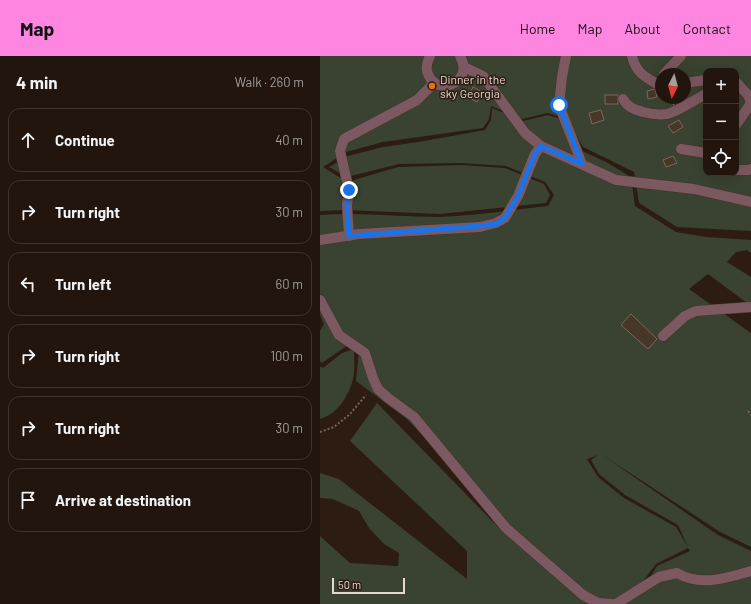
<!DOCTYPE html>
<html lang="en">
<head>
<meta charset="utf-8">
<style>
  body { margin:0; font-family:Barlow,sans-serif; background:#2d221b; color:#f1f3f6 }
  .controls { position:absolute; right:12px; top:12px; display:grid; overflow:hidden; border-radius:8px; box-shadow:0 4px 16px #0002 }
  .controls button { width:36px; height:36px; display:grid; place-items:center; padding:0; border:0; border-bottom:1px solid #3e342e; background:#21150d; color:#f1f3f6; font:20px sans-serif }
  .compass { position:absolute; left:335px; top:12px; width:36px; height:36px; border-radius:50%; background:#21150d; box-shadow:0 4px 16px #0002; rotate:186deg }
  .scale { position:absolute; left:12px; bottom:10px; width:73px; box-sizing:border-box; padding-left:4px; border:2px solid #e4d8d1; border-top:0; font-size:11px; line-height:14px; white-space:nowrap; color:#e4d8d1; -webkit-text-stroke:3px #2c1c11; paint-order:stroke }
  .stop { position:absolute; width:12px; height:12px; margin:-9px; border:3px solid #1a73e8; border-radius:50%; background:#fff }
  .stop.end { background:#1a73e8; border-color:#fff; box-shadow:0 1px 4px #0008 }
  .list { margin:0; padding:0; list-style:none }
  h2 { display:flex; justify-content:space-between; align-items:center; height:52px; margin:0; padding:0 16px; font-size:17px }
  h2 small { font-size:13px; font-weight:400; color:#a29f9d }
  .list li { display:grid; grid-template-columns:26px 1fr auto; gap:12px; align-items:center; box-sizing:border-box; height:64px; margin:0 8px 8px; padding:0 8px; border:1px solid #3e342e; border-radius:12px }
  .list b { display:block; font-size:15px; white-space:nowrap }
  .list em { font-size:13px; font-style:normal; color:#a29f9d }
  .icon { flex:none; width:22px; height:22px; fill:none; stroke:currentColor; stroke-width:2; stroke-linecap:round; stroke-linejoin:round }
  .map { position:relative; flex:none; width:431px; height:548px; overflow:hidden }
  header { display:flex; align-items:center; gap:24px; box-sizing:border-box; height:56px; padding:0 20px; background:#fe86e1; color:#111 }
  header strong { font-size:19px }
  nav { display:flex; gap:22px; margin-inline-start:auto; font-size:14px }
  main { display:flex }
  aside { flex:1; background:#21150d }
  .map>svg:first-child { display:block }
  .green { fill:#3a4231; fill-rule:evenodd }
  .building { fill:#463728; stroke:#7b6959 }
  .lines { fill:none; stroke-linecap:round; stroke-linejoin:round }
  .minor-casing { stroke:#46362c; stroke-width:11 }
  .path { stroke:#73655b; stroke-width:2; stroke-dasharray:2 2; stroke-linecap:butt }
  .minor { stroke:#7c5860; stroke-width:10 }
  .route { stroke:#1a73e8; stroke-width:5 }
  .food-dot { fill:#e8710a; stroke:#2c1c11; stroke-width:1.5 }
  .labels { text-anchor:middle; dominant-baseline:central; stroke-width:3; stroke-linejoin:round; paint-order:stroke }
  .poi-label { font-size:12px; fill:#e4d8d1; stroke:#2c1c11; text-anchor:start }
</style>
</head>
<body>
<header>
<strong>Map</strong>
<nav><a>Home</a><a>Map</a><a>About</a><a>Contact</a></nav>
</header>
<main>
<aside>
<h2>4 min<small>Walk · 260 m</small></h2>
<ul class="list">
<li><svg class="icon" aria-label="ahead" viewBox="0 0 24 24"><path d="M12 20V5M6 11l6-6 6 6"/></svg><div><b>Continue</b></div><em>40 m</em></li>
<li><svg class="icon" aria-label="right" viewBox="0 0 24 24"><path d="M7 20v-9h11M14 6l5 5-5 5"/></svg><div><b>Turn right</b></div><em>30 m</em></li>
<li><svg class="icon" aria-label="left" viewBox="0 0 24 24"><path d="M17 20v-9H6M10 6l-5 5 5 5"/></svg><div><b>Turn left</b></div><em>60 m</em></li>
<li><svg class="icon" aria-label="right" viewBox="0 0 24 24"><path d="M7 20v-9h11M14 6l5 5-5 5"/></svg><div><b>Turn right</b></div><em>100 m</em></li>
<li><svg class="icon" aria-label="right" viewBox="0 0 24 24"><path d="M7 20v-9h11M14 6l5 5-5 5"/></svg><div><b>Turn right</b></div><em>30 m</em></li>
<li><svg class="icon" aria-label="arrive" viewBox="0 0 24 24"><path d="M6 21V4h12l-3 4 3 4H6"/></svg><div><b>Arrive at destination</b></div></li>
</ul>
</aside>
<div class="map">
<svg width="431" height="548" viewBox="0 0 431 548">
  <rect width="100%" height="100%" fill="#2c1c11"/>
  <g class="green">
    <path d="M0,0H431V175L357,171L319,147L314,116L263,91L247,63L228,57L202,63L171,50L169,63L163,72L63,86L26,96L3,111L27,126L78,111L141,109L185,112L224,128L230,139L226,147L120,158L24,154L0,155ZM386,15H416V117H386ZM341,18H365V42H341Z"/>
    <path d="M172,52L203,65L228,59L244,64L260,94L286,106L311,121L315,150L356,176L386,181L431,184V197L427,194L416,196L407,206L431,221V250L388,218L369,233L431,277V491L400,476L281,398L398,479L431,495V548H300L323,533L337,510L370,495L368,492L336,508L318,532L295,546L276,544L186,470L87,363L36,325L39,294L28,289L2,307L0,305V275L4,268L0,258V159C40,156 79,161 119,161C155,160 192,154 228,150L234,139L225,126L186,110L140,107L79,108L27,121L9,111L28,100L63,91L98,86L165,74L171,64ZM278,399L271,404L279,418L305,439L358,469L368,491L356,471L304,442L278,421L267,403Z"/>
    <path d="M34,293C34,301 35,310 34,318C31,336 19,358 0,363V310L3,312L22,297Z"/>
    <polygon points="57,347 178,471 271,548 0,548 0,480 30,507 78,510 79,497 64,488 49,472 39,455 13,443 0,442 0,417 19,423 147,523 147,495 30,385"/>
  </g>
  <g class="building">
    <polygon points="153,31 162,36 157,46 148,41"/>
    <polygon points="335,33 337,41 328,43 327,35"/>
    <rect x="285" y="39" width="13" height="9"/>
    <polygon points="361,42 365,42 366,46 355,51 352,46"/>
    <polygon points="281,54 284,64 272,68 269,57"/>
    <polygon points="359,64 363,71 353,77 348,70"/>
    <polygon points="353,100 357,107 346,111 343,104"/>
    <polygon points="311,258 337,283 328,293 301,269"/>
  </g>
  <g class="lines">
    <g class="minor-casing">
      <g id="minor">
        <path d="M110,0C107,6 105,12 108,18C117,42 155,26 140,0"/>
        <polyline points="246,0 242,21 239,49 262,108"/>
        <path d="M312,0C316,17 325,21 339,29"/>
        <polyline points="144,11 163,20 205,77 221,90 296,124 374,133 431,146"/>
        <polyline points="344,18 361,0"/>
        <polyline points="416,26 428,39 431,47 416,69"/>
        <polyline points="365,27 386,24"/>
        <path d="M303,43C307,51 314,54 323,56C331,58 339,59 347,58C357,56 376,43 386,38"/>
        <polyline points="361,93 386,97"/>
        <polyline points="416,114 428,114 431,113"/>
        <polyline points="29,180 27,149 29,134 20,95 24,83 97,44 114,27"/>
        <polyline points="0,184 39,178 160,171 176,167 185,162 198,140 215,98 221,90"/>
        <polyline points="0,244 19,279 45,297 53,322 58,333 68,342 94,361 186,472 263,539 278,547 292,548"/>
        <polyline points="343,280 365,260 376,255 431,251"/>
        <path d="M296,548L339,521L357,517C381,531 406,522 431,515"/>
      </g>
    </g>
    <g class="path">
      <polyline points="428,355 431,359"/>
      <polyline points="0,376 14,371 30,358 46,339"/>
    </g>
    <use href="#minor" class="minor"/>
  </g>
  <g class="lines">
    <polyline class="route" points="29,134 27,149 29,180 160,170 176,168 185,162 198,140 215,98 221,90 262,108 239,49"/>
  </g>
  <circle class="food-dot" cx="112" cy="30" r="4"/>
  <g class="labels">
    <g class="poi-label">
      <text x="120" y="23">Dinner in the<tspan x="120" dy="14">sky Georgia</tspan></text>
    </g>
  </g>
</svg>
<div class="controls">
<button>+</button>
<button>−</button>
<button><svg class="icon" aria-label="locate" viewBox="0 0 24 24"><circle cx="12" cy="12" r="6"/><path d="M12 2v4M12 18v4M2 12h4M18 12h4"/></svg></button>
</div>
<svg class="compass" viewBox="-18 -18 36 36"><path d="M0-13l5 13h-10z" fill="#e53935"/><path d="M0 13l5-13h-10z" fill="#a29f9d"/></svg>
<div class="scale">50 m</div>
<div class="stop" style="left:239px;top:49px"></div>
<div class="stop end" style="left:29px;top:134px"></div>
</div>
</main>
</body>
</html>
